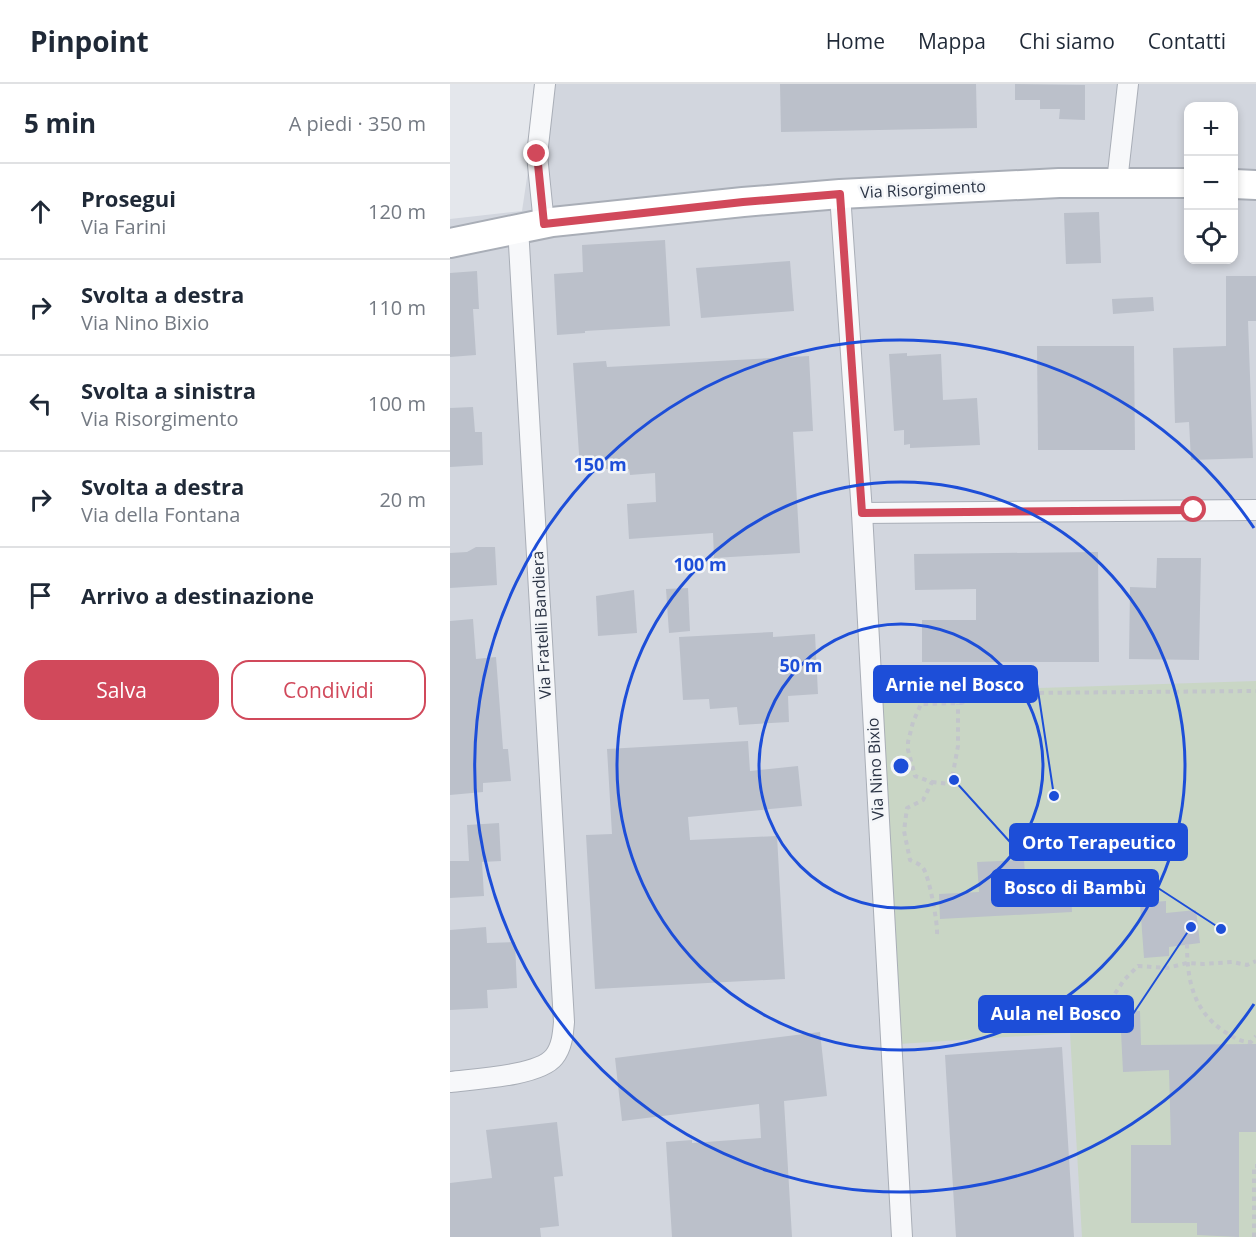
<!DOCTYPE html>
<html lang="it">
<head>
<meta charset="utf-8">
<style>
  body { margin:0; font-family:"Open Sans",sans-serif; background:#f2f2f3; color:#1f2937 }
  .controls { position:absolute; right:18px; top:18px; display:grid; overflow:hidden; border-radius:12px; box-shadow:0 3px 9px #0003 }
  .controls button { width:54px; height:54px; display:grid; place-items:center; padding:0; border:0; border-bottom:2px solid #e0e1e3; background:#fff; color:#1f2937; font:30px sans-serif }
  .stop { position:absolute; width:18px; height:18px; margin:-14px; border:4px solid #d1495b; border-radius:50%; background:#fff }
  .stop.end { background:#d1495b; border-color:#fff; box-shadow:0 2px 6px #0008 }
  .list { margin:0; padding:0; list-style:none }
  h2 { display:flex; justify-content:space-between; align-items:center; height:78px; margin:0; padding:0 24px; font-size:26px }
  h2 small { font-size:20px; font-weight:400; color:#747a83 }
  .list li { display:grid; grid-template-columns:39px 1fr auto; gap:18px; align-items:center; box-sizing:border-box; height:96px; padding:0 24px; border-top:2px solid #e0e1e3 }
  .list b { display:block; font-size:22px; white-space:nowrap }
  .list p { margin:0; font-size:20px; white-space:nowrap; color:#747a83 }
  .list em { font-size:20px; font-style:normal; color:#747a83 }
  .actions { display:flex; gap:12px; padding:18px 24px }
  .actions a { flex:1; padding:14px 0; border:2px solid #d1495b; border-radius:18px; text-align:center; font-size:21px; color:#d1495b }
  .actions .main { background:#d1495b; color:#fff }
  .icon { flex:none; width:33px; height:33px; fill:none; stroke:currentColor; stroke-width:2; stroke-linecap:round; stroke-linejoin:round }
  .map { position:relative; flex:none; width:806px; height:1153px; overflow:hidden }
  header { display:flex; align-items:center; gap:36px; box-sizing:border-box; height:84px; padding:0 30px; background:#fff; border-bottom:2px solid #e0e1e3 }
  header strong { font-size:28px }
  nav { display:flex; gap:33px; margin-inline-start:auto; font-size:21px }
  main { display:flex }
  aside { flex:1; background:#fff }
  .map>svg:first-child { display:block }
  .built { fill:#d2d6de; fill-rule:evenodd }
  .green { fill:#c9d6c5 }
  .building { fill:#bbc0ca }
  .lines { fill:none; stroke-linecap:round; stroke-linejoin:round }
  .street-casing { stroke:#a9aeb7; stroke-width:22 }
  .secondary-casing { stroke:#a9aeb7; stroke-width:32 }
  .path { stroke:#c2c5cb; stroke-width:4; stroke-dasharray:4.5 4.5; stroke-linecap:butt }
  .street { stroke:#f7f8fa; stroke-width:20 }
  .secondary { stroke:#fff; stroke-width:28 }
  .route { stroke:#d1495b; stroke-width:8 }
  .ring { fill:none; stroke:#1d4ed8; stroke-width:3 }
  .labels { text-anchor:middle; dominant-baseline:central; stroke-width:5; stroke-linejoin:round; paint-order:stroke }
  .street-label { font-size:16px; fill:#2b3445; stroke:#f4f6f9 }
  .centre { fill:#1d4ed8; stroke:#f4f6f9; stroke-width:3 }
  .ring-label { font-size:18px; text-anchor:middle; font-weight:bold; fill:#1d4ed8; stroke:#f4f6f9; stroke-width:5; stroke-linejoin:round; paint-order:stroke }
  .leader { fill:none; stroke:#1d4ed8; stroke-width:2 }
  .callout-dot { fill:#1d4ed8; stroke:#f4f6f9; stroke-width:2 }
  .callout { fill:#1d4ed8; stroke:#1d4ed8; stroke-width:2 }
  .callout-label { font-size:18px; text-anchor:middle; font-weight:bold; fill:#fff }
</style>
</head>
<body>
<header>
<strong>Pinpoint</strong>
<nav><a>Home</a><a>Mappa</a><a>Chi siamo</a><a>Contatti</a></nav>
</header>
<main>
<aside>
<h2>5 min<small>A piedi · 350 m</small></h2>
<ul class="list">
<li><svg class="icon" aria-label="ahead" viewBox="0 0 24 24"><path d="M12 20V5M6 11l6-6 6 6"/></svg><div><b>Prosegui</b><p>Via Farini</p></div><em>120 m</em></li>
<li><svg class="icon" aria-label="right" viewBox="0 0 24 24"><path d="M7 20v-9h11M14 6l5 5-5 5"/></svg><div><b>Svolta a destra</b><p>Via Nino Bixio</p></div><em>110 m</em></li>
<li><svg class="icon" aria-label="left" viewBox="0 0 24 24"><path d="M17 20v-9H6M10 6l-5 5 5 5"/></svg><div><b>Svolta a sinistra</b><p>Via Risorgimento</p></div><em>100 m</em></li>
<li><svg class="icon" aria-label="right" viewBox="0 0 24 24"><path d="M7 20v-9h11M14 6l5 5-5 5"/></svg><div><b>Svolta a destra</b><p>Via della Fontana</p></div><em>20 m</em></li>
<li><svg class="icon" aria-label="arrive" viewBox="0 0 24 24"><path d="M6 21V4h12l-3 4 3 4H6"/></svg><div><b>Arrivo a destinazione</b></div></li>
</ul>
<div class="actions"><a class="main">Salva</a><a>Condividi</a></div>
</aside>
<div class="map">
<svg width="806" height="1153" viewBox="0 0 806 1153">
  <rect width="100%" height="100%" fill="#e4e7ec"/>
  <path class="built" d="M91,0H806V1153H0V135L72,127ZM738,22H784V176H738Z"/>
  <polygon class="green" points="806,597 806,1153 632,1153 620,949 449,960 432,609"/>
  <g class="building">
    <polygon points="330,0 526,0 527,44 331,48"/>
    <polygon points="565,0 635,1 635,36 609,35 610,25 590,25 590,16 565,16"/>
    <polygon points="649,128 651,179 616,180 614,129"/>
    <polygon points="215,156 220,242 135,247 135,249 107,251 104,190 133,188 132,161"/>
    <polygon points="340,177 344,227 251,234 246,184"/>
    <polygon points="27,187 29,225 23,225 26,271 0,273 0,189"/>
    <polygon points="776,192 806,192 806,237 798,237 803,374 741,376 739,338 725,339 723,264 776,262"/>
    <polygon points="703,213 704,227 663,230 662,215"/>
    <polygon points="587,262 684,262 685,366 588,366"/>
    <polygon points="457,269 457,272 491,270 493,316 527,314 530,361 460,364 460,360 454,361 454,346 444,347 439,270"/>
    <polygon points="359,272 363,347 343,348 350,469 264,474 263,449 179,455 177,420 206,418 205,389 180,391 179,385 130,385 123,279 156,277 157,283"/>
    <polygon points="23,323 25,348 32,348 33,381 0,383 0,324"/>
    <polygon points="26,463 45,463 47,501 0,504 0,469 17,468"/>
    <polygon points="648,468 649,578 472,578 472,536 526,536 526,505 465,506 464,470"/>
    <polygon points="707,474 751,474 749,576 679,575 680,503 706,504"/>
    <polygon points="238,504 240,547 219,549 216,505"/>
    <polygon points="184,506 187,549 148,552 146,512"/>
    <polygon points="23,535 26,575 46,573 53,665 58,665 61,697 33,699 33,708 0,711 0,537"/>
    <polygon points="323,548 323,553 365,550 368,610 338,612 339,638 289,641 287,623 260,625 259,615 233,616 229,553"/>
    <polygon points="298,657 300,687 348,682 352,722 238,733 240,756 327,752 335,895 145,905 136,751 162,750 157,665"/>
    <polygon points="49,739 51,777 32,778 34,812 0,814 0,777 19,777 17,741"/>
    <polygon points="574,776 576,805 621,803 622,828 490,835 489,810 529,808 527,778"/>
    <polygon points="716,817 716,829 746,826 750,859 719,863 719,872 694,874 690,819"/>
    <polygon points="36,843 37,859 65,858 67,904 37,906 38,924 0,926 0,846"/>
    <polygon points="690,927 691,961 806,960 806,1048 789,1048 789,1153 747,1151 747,1139 681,1139 681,1061 721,1061 719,986 673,988 670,928"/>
    <polygon points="370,948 377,1012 334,1017 342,1153 222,1153 216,1058 242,1056 242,1059 311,1054 309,1020 172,1037 165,974"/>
    <polygon points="612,963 624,1153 506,1153 495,971"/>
    <polygon points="107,1038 113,1092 104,1093 109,1142 90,1144 91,1153 0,1153 0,1099 42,1094 36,1046"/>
  </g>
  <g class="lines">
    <g class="street-casing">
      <g id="street">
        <polyline points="667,98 678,0"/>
        <polyline points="390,110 412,429 452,1153"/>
        <polyline points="94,140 87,71 95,0"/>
        <polyline points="412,429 806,426"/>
        <path d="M0,998C24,995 89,992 104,973C112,963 113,950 114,938L68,143"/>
      </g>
    </g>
    <g class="secondary-casing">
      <g id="secondary">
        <polyline points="784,100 806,101"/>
        <polyline points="0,159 102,138 293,118 390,110 609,99 738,99"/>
      </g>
    </g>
    <g class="path">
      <polyline points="482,698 501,700 508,662 508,620"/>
      <path d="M487,850C488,840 479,791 473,784C470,780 464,778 460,776L454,747L457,724L473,716L482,698L465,692L458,666V658L463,638L471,620L511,619L527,614L576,609L806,607"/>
      <path d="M737,860C737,896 743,927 775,948C785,954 790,958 801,958L806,952"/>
      <polyline points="660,917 674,896 688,882 717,884 737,879 753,880 782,878 797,881 806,877"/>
      <polyline points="804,1153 804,1082 806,1082"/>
    </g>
    <use href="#street" class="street"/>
    <use href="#secondary" class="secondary"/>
  </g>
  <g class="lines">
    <polyline class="route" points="87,70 94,140 293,118 390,110 412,429 744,426"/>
  </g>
  <g class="ring">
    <circle cx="451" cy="682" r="142"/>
    <circle cx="451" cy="682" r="284"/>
    <path d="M804 920A426 426 0 1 1 804 444"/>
  </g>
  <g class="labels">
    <g class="street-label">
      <text transform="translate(473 105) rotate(-3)">Via Risorgimento</text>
      <text transform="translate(91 541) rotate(-93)">Via Fratelli Bandiera</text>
      <text transform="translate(425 685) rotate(-93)">Via Nino Bixio</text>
    </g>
  </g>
  <circle cx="451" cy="682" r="9" class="centre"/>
  <g class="ring-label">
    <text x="150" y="387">150 m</text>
    <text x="250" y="487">100 m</text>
    <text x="351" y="588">50 m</text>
  </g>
  <path class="leader" d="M604 712L587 600M504 696L560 758M771 845L708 804M741 843L683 930"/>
  <g class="callout-dot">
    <circle cx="604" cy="712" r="6"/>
    <circle cx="504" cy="696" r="6"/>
    <circle cx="771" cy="845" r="6"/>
    <circle cx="741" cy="843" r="6"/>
  </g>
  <g class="callout">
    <rect x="424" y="582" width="163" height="36" rx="6"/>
    <rect x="560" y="740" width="177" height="36" rx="6"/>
    <rect x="542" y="786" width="166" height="36" rx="6"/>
    <rect x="529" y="912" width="154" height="36" rx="6"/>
  </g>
  <g class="callout-label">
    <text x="505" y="607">Arnie nel Bosco</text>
    <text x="649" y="765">Orto Terapeutico</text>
    <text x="625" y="810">Bosco di Bambù</text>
    <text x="606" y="936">Aula nel Bosco</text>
  </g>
</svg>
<div class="controls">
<button>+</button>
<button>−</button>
<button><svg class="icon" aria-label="locate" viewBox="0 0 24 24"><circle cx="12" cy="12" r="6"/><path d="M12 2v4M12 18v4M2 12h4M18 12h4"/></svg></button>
</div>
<div class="stop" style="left:744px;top:426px"></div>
<div class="stop end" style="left:87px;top:70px"></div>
</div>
</main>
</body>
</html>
